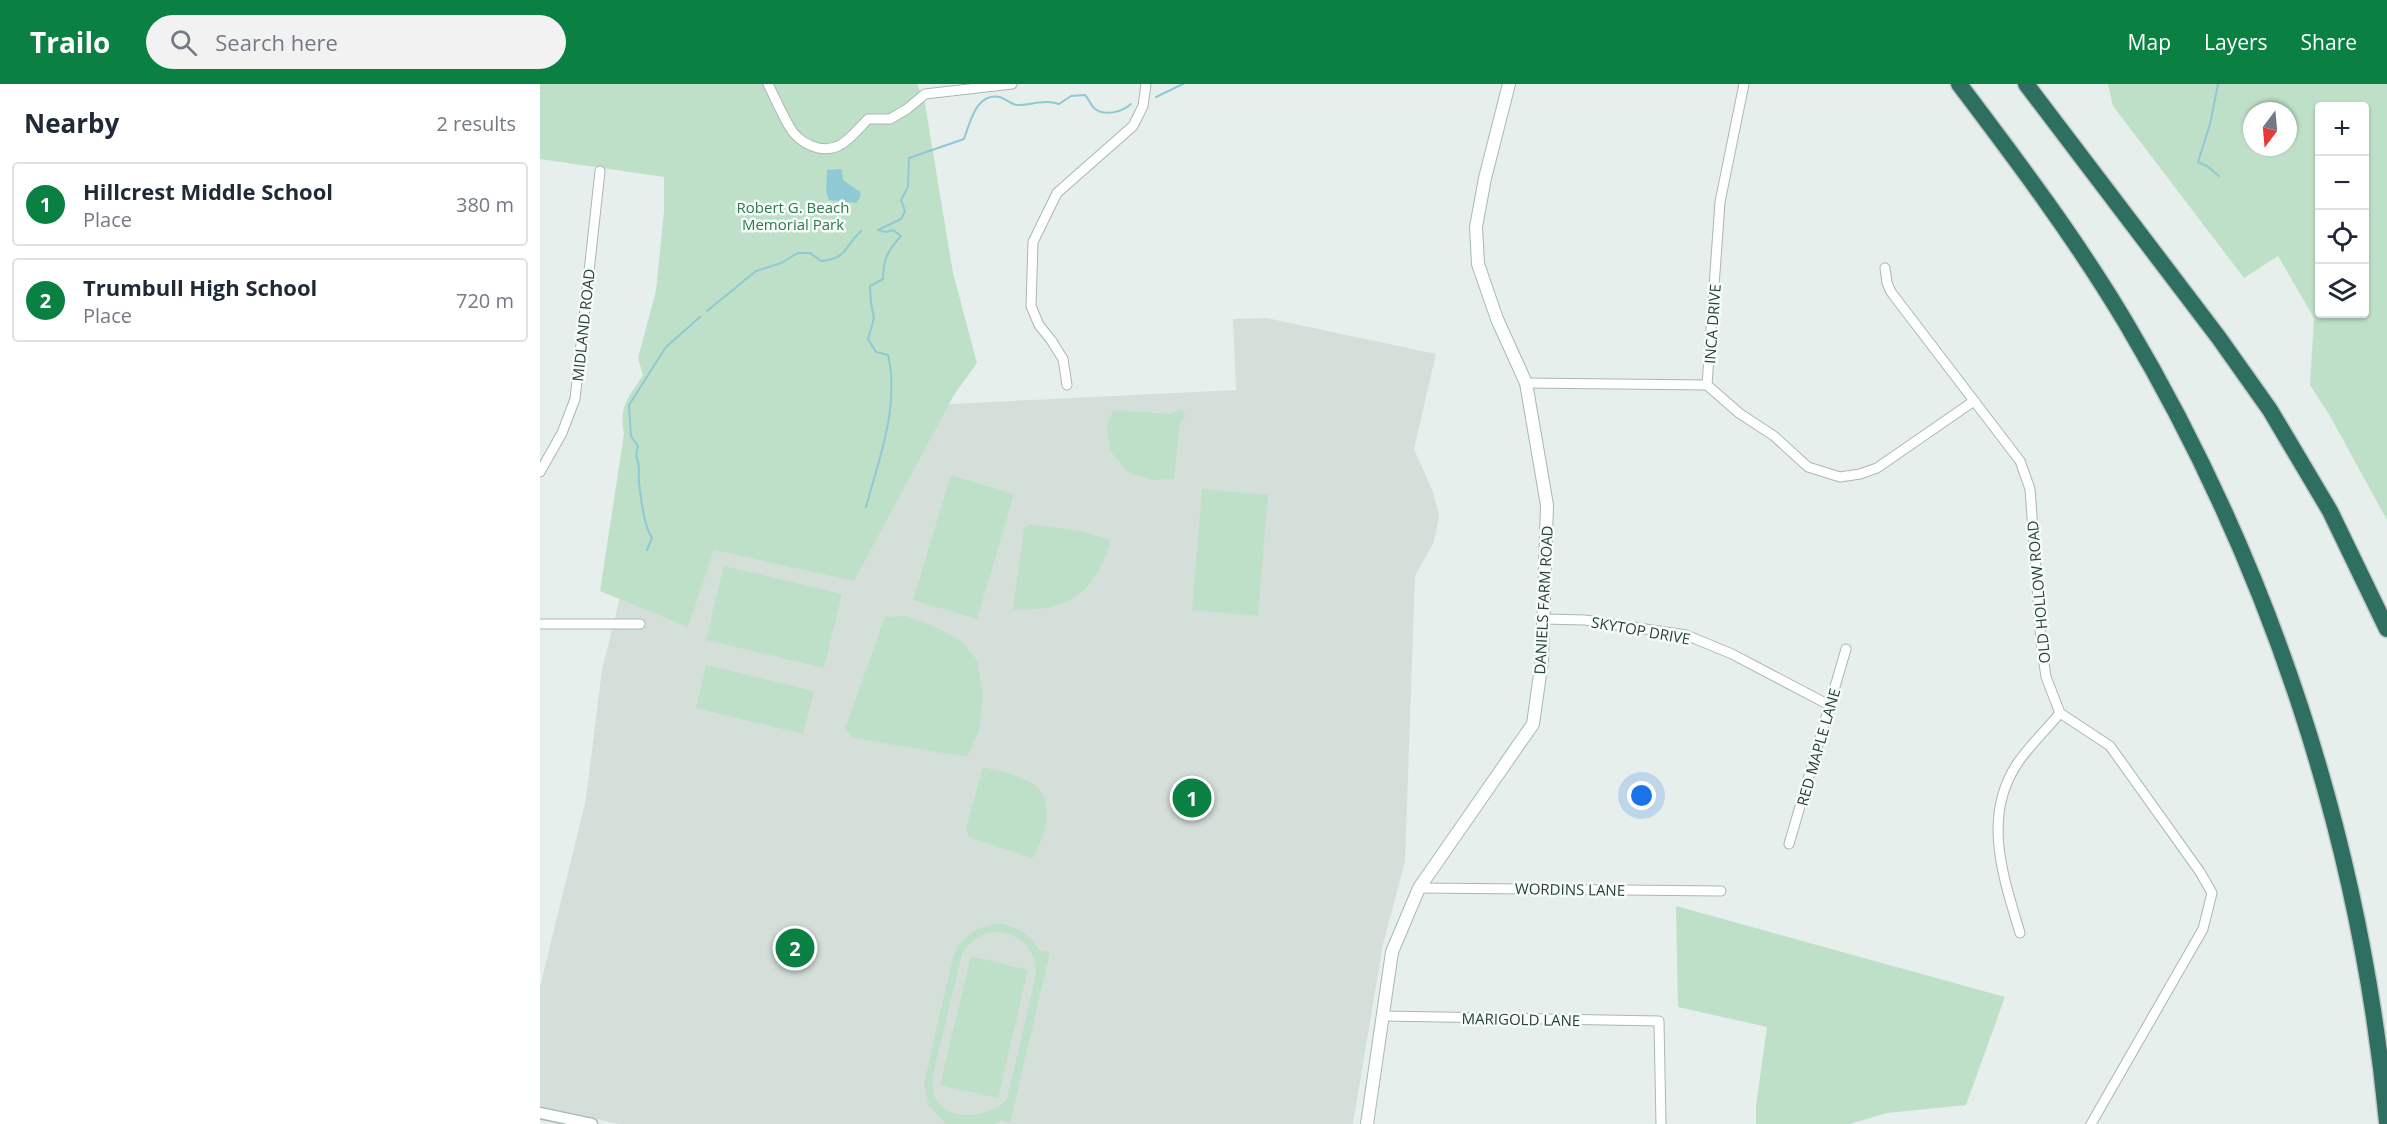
<!DOCTYPE html>
<html lang="en">
<head>
<meta charset="utf-8">
<style>
  body { margin:0; font-family:"Open Sans",sans-serif; background:#f2f2f3; color:#1f2937 }
  .controls { position:absolute; right:18px; top:18px; display:grid; overflow:hidden; border-radius:6px; box-shadow:0 2px 4px #0004 }
  .controls button { width:54px; height:54px; display:grid; place-items:center; padding:0; border:0; border-bottom:2px solid #e0e1e3; background:#fff; color:#1f2937; font:30px sans-serif }
  .compass { position:absolute; left:1703px; top:18px; width:54px; height:54px; border-radius:50%; background:#fff; box-shadow:0 2px 4px #0004; rotate:196deg }
  .you { position:absolute; left:1102px; top:712px; width:21px; height:21px; margin:-15px; border:4px solid #fff; border-radius:50%; background:#1a73e8; box-shadow:0 0 0 9px #1a73e833 }
  .badge { display:grid; place-items:center; width:39px; height:39px; border-radius:50%; background:#0b8043; color:#fff; font-size:20px; font-weight:700 }
  .pin { position:absolute; translate:-50% -50%; border:3px solid #fff; box-shadow:0 2px 6px #0006 }
  .list { margin:0; padding:0; list-style:none }
  h2 { display:flex; justify-content:space-between; align-items:center; height:78px; margin:0; padding:0 24px; font-size:26px }
  h2 small { font-size:20px; font-weight:400; color:#747a83 }
  .list li { display:grid; grid-template-columns:39px 1fr auto; gap:18px; align-items:center; box-sizing:border-box; height:84px; margin:0 12px 12px; padding:0 12px; border:2px solid #e0e1e3; border-radius:6px }
  .list b { display:block; font-size:22px; white-space:nowrap }
  .list p { margin:0; font-size:20px; white-space:nowrap; color:#747a83 }
  .list em { font-size:20px; font-style:normal; color:#747a83 }
  .icon { flex:none; width:33px; height:33px; fill:none; stroke:currentColor; stroke-width:2; stroke-linecap:round; stroke-linejoin:round }
  .map { position:relative; flex:none; width:1847px; height:1040px; overflow:hidden }
  header { display:flex; align-items:center; gap:36px; box-sizing:border-box; height:84px; padding:0 30px; background:#0b8043; color:#fff }
  header strong { font-size:28px }
  nav { display:flex; gap:33px; margin-inline-start:auto; font-size:21px }
  .search { width:420px; height:54px; background:#f2f2f3; display:flex; align-items:center; gap:15px; box-sizing:border-box; padding:0 21px; border-radius:33px; color:#747a83; font-size:22px }
  main { display:flex }
  aside { flex:1; background:#fff }
  .map>svg:first-child { display:block }
  .built { fill:#d4dfda }
  .green { fill:#bfe0c8; fill-rule:evenodd }
  .water { fill:#8ec9d4 }
  .lines { fill:none; stroke-linecap:round; stroke-linejoin:round }
  .stream { stroke:#8ec9d4; stroke-width:2 }
  .minor-casing { stroke:#a8b8b2; stroke-width:11 }
  .tertiary-casing { stroke:#a8b8b2; stroke-width:13 }
  .secondary-casing { stroke:#a4bbb3; stroke-width:14 }
  .motorway-casing { stroke:#c2cac8; stroke-width:19 }
  .minor { stroke:#fff; stroke-width:9 }
  .tertiary { stroke:#fff; stroke-width:10 }
  .secondary { stroke:#fff; stroke-width:12 }
  .motorway { stroke:#2f6f62; stroke-width:16 }
  .labels { text-anchor:middle; dominant-baseline:central; stroke-width:5; stroke-linejoin:round; paint-order:stroke }
  .park-label { font-size:15px; fill:#2d7a4b; stroke:#f7fbf9 }
  .street-label { font-size:15px; fill:#24423a; stroke:#f7fbf9 }
</style>
</head>
<body>
<header>
<strong>Trailo</strong>
<div class="search"><svg class="icon" aria-label="search" viewBox="0 0 24 24"><circle cx="10" cy="10" r="6"/><path d="M15 15l6 6"/></svg>Search here</div>
<nav><a>Map</a><a>Layers</a><a>Share</a></nav>
</header>
<main>
<aside>
<h2>Nearby<small>2 results</small></h2>
<ul class="list">
<li><span class="badge">1</span><div><b>Hillcrest Middle School</b><p>Place</p></div><em>380 m</em></li>
<li><span class="badge">2</span><div><b>Trumbull High School</b><p>Place</p></div><em>720 m</em></li>
</ul>
</aside>
<div class="map">
<svg width="1847" height="1040" viewBox="0 0 1847 1040">
  <rect width="100%" height="100%" fill="#e6efeb"/>
  <polygon class="built" points="727,234 896,270 874,365 893,408 899,431 894,458 875,492 865,778 843,860 813,1040 79,1040 0,1023 0,903 46,715 62,586 86,489 350,323 696,306 693,235"/>
  <g class="green">
    <path d="M0,0H377L385,20L413,189L437,279L414,311L314,497L174,466L148,543L60,507L84,350C79,321 88,315 103,291L98,274L116,207L124,127V93L0,75Z"/>
    <path d="M1568,0H1847V436L1790,332L1770,301L1774,234L1738,172L1704,194L1573,22ZM1780,22H1824V230H1780ZM1712,27H1748V63H1712Z"/>
    <polygon points="641,325 646,332 640,339 634,395 613,396 589,389 570,367 567,343 573,326 631,330"/>
    <polygon points="411,391 474,410 437,535 373,516"/>
    <polygon points="662,405 728,411 718,532 652,526"/>
    <path d="M490,440L540,447L571,456C556,508 528,529 473,525L484,444Z"/>
    <polygon points="184,482 302,510 284,584 166,556"/>
    <polygon points="367,532 396,543 422,558 437,576 443,613 439,647 427,673 313,654 305,645 345,533"/>
    <polygon points="166,581 274,607 263,650 156,624"/>
    <path d="M443,683C458,687 485,692 497,703C516,721 504,755 493,774L429,753L426,744Z"/>
    <polygon points="1136,822 1465,913 1426,1021 1347,1029 1310,1040 1216,1040 1216,1022 1227,943 1138,923"/>
    <path d="M461,840C480,843 492,853 501,869L502,866L510,868L470,1039L462,1036L455,1040H406L389,1022L384,999L412,877C419,853 437,841 461,840ZM460,848C485,852 499,871 495,895L467,1015C445,1040 386,1039 393,992L422,870C431,855 443,848 460,848Z"/>
    <polygon points="431,872 488,886 458,1014 400,1001"/>
  </g>
  <polygon class="water" points="299,85 302,86 303,96 320,108 321,112 316,119 289,116 286,108 287,86"/>
  <g class="lines">
    <g class="stream">
      <polyline points="1678,0 1670,40 1658,78 1667,82 1679,92"/>
      <polyline points="616,13 643,0"/>
      <path d="M167,227L216,187L241,179L258,169H270L281,177C308,174 304,163 321,147"/>
      <path d="M326,423C339,374 360,322 348,271L336,268L328,255L334,234L331,219L330,202L343,195C343,175 348,166 361,152L353,146L346,148L338,146L361,135L365,127L361,116L368,103L369,74L424,55C430,39 436,8 460,13C466,15 471,20 477,21C492,21 504,15 519,20L531,12L545,11C549,15 550,20 554,24C564,33 582,28 591,20"/>
      <path d="M107,466L112,454C104,442 101,415 99,399C98,388 101,382 96,372L98,362L91,352L89,321L126,263L160,233"/>
    </g>
    <g class="minor-casing">
      <g id="minor">
        <path d="M228,0C235,14 241,28 249,42C258,59 282,71 300,61C311,55 319,44 328,35H350L367,25L385,10L472,0"/>
        <polyline points="1345,184 1347,199 1351,208 1480,377 1490,405 1501,558 1506,593 1520,629 1570,662 1660,788 1672,809 1663,845 1551,1040"/>
        <polyline points="986,299 1167,301"/>
        <polyline points="527,301 523,275 511,256 499,241 491,222 493,158 517,109 593,42 603,22 606,0"/>
        <polyline points="1167,301 1199,329 1234,352 1268,383 1300,393 1320,390 1337,384 1434,317"/>
        <polyline points="1167,301 1180,118 1204,0"/>
        <polyline points="0,388 22,349 35,315 60,87"/>
        <polyline points="1004,535 1045,536 1146,551 1192,570 1289,621"/>
        <polyline points="0,540 100,540"/>
        <polyline points="1249,760 1306,565"/>
        <polyline points="879,804 1181,807"/>
        <path d="M1480,849C1463,792 1441,731 1479,677C1491,660 1507,645 1520,629"/>
        <polyline points="843,932 1119,937 1121,1040"/>
      </g>
    </g>
    <g class="tertiary-casing">
      <polyline id="tertiary" points="0,1029 52,1040"/>
    </g>
    <g class="secondary-casing">
      <polyline id="secondary" points="827,1040 852,868 879,804 993,640 1002,576 1007,421 986,299 957,235 938,180 936,143 945,94 969,0"/>
    </g>
    <g class="motorway-casing">
      <g id="motorway">
        <path d="M1419,0C1478,78 1536,155 1586,239C1731,483 1820,756 1847,1038"/>
        <polyline points="1486,0 1679,254 1730,326 1790,427 1847,545"/>
      </g>
    </g>
    <use href="#minor" class="minor"/>
    <use href="#tertiary" class="tertiary"/>
    <use href="#secondary" class="secondary"/>
    <use href="#motorway" class="motorway"/>
  </g>
  <g class="labels">
    <g class="park-label">
      <text x="253" y="123">Robert G. Beach<tspan x="253" dy="17">Memorial Park</tspan></text>
    </g>
    <g class="street-label">
      <text transform="translate(1172 240) rotate(-86)">INCA DRIVE</text>
      <text transform="translate(43 241) rotate(-84)">MIDLAND ROAD</text>
      <text transform="translate(1498 508) rotate(-95)">OLD HOLLOW ROAD</text>
      <text transform="translate(1003 516) rotate(-87)">DANIELS FARM ROAD</text>
      <text transform="translate(1101 546) rotate(10)">SKYTOP DRIVE</text>
      <text transform="translate(1278 663) rotate(-74)">RED MAPLE LANE</text>
      <text transform="translate(1030 805) rotate(1)">WORDINS LANE</text>
      <text transform="translate(981 935) rotate(1)">MARIGOLD LANE</text>
    </g>
  </g>
</svg>
<div class="controls">
<button>+</button>
<button>−</button>
<button><svg class="icon" aria-label="locate" viewBox="0 0 24 24"><circle cx="12" cy="12" r="6"/><path d="M12 2v4M12 18v4M2 12h4M18 12h4"/></svg></button>
<button><svg class="icon" aria-label="layers" viewBox="0 0 24 24"><path d="M12 4l9 5-9 5-9-5zM3 14l9 5 9-5"/></svg></button>
</div>
<svg class="compass" viewBox="-18 -18 36 36"><path d="M0-13l5 13h-10z" fill="#e53935"/><path d="M0 13l5-13h-10z" fill="#747a83"/></svg>
<div class="you"></div>
<div class="pin badge" style="left:652px;top:714px">1</div>
<div class="pin badge" style="left:255px;top:864px">2</div>
</div>
</main>
</body>
</html>
